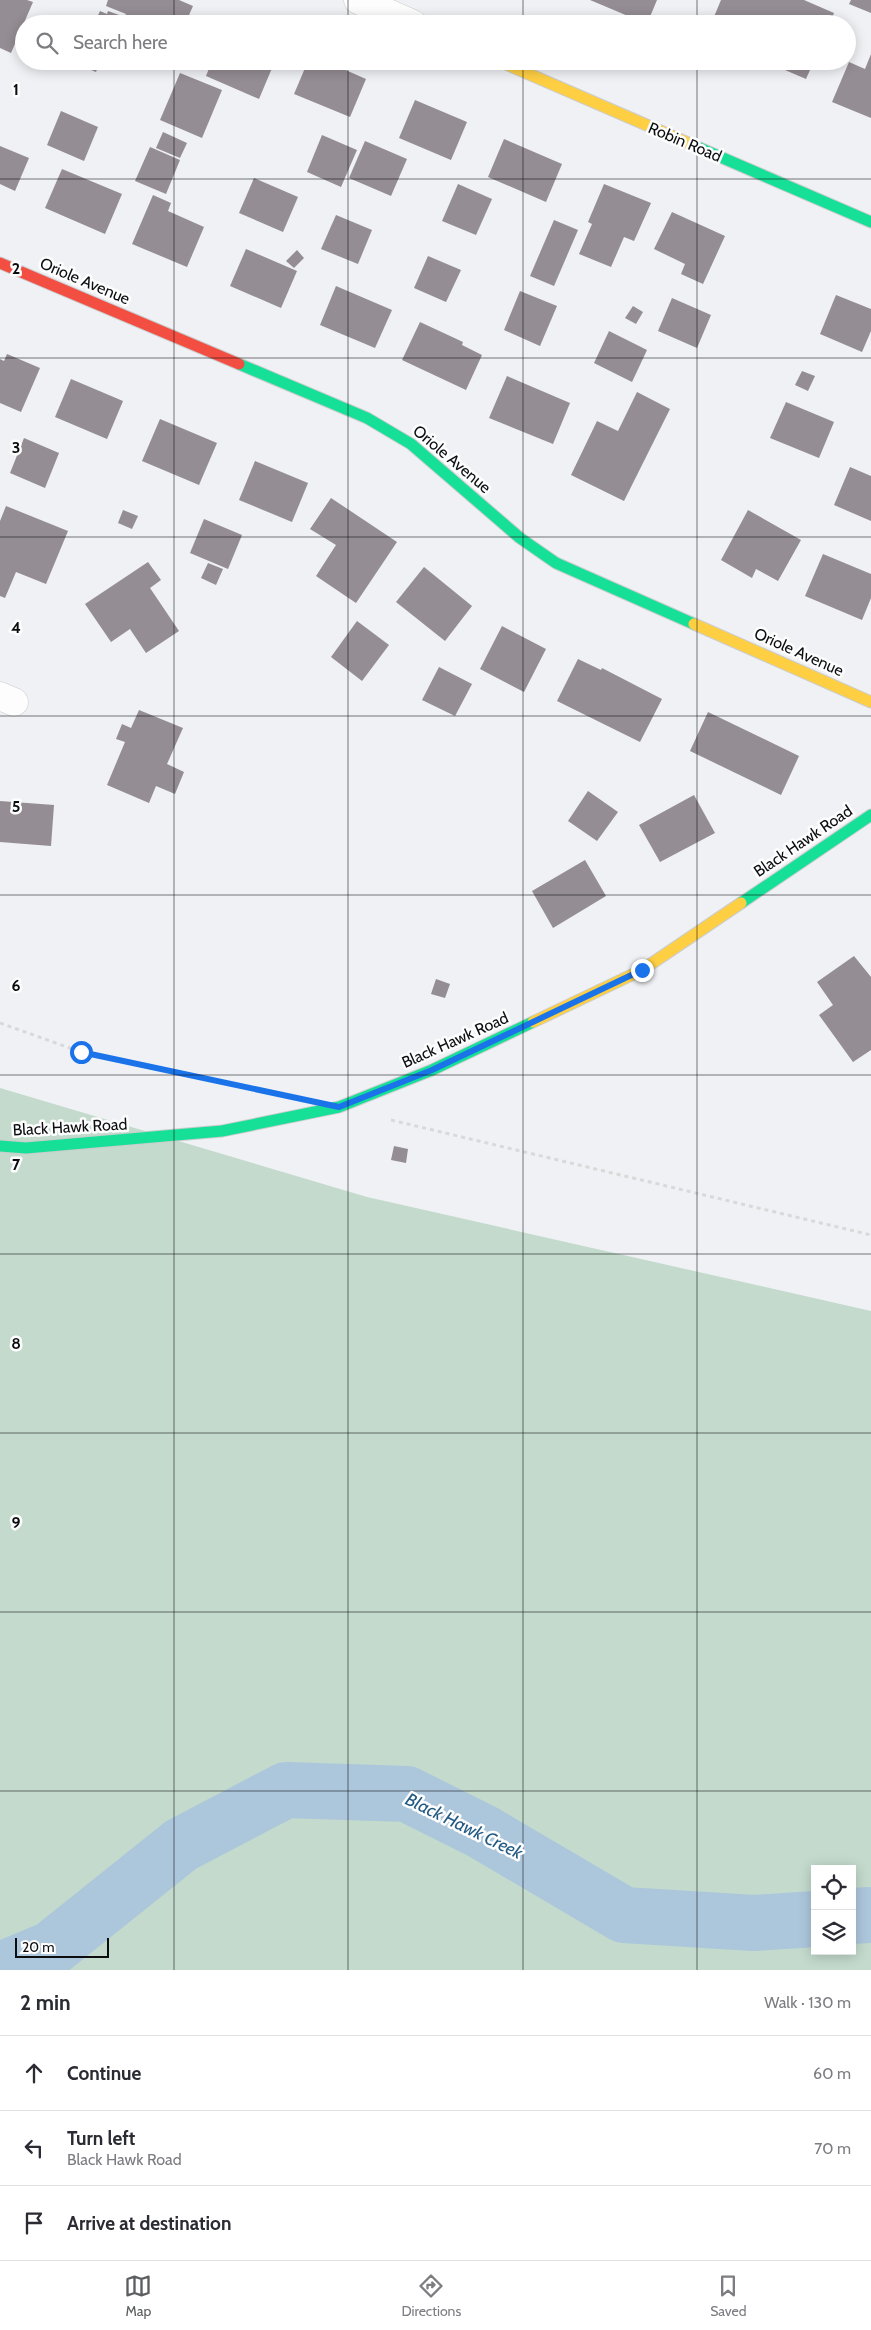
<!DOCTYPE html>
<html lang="en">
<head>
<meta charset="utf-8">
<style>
  body { margin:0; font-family:Cabin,sans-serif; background:#f7f7f7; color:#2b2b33 }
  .controls { position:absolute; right:15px; bottom:15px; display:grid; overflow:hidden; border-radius:0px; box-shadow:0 2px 12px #0003 }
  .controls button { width:45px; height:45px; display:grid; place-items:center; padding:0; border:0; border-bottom:1px solid #e1e1e2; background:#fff; color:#2b2b33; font:25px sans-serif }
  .scale { position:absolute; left:15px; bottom:12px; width:94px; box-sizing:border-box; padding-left:5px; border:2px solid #0c0d0f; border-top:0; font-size:14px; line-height:18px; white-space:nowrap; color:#0c0d0f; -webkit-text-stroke:4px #fdfdfe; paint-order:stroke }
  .stop { position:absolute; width:15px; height:15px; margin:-11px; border:4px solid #1a73e8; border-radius:50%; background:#fff }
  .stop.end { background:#1a73e8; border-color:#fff; box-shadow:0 1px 5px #0008 }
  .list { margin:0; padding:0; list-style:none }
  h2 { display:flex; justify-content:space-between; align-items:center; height:65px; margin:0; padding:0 20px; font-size:21px }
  h2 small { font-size:16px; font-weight:400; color:#7c7c81 }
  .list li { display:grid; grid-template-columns:32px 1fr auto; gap:15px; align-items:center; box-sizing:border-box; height:75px; padding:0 20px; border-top:1px solid #e1e1e2 }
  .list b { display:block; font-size:19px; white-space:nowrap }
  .list p { margin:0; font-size:16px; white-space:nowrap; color:#7c7c81 }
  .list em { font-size:16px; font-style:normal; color:#7c7c81 }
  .icon { flex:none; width:28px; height:28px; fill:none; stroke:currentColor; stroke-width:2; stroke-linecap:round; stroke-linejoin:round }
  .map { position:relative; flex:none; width:871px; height:1970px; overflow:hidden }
  .search { position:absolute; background:#fff; box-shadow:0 2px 12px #0003; left:15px; right:15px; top:15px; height:55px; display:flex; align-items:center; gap:12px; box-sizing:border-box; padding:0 18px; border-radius:28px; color:#7c7c81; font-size:19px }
  .sheet { height:290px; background:#fff }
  nav { display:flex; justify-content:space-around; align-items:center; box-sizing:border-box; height:70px; border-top:1px solid #e1e1e2; background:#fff; font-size:14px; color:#7c7c81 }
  nav a { display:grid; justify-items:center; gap:2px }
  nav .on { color:#5b5d5f }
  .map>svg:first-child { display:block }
  .forest { fill:#c3dacc; fill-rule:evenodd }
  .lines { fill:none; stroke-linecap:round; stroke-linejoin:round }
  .river { stroke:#acc6dc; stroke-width:56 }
  .building { fill:#948d93 }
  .street-casing { stroke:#cbccce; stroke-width:29 }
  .fast-casing { stroke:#cbccce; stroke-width:13 }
  .slow-casing { stroke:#cbccce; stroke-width:13 }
  .jam-casing { stroke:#cbccce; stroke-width:13 }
  .path { stroke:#d9d9da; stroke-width:3; stroke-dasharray:4 4; stroke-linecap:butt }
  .street { stroke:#fdfdfd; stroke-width:28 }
  .fast { stroke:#16e098; stroke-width:11 }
  .slow { stroke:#ffcf43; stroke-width:11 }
  .jam { stroke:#f24e42; stroke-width:11 }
  .route { stroke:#1a73e8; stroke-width:6 }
  .grid { fill:none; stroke:#0c0d0f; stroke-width:1; stroke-opacity:0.55 }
  .labels { text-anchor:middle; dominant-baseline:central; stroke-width:5; stroke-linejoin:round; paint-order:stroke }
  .street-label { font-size:16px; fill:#0c0d0f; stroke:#fdfdfe }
  .water-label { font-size:18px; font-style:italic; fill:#225a82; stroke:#fdfdfe }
  .grid-label { font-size:16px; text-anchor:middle; font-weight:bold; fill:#0c0d0f; stroke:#fdfdfe; stroke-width:5; stroke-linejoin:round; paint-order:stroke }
</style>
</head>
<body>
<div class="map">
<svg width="871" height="1970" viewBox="0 0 871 1970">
  <rect width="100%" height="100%" fill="#eff1f4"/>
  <path class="forest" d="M0,1088L367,1197L871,1311V1970H0ZM815,1869H852V1951H815Z"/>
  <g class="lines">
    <g class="river">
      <polyline points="852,1916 871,1915"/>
      <polyline points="1,1970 51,1949 181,1845 286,1790 407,1794 483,1832 624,1915 754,1923 815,1919"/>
    </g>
  </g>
  <g class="building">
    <polygon points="0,0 27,0 33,2 11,53 0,48"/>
    <polygon points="108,0 179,0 193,6 185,24 131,24 123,20 126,14 106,6"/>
    <polygon points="590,0 657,0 647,24"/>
    <polygon points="721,0 804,0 834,13 830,24 711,24"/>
    <polygon points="851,0 871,0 871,13 849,4"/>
    <polygon points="100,11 107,14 108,11 122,16 120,20 124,21 123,24 94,24"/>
    <polygon points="871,54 871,118 832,102 849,62 865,69"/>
    <polygon points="79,61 100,61 96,72 77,64"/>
    <polygon points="212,61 275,61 259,99 206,76"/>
    <polygon points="308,61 325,61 366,79 350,117 294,94"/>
    <polygon points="764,61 814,61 806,79"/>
    <polygon points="180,73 222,90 202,138 160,120"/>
    <polygon points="415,100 467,122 451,160 399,138"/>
    <polygon points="61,111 98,127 84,161 47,145"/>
    <polygon points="163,132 187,143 180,158 156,148"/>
    <polygon points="322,135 357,150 341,187 307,172"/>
    <polygon points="504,139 562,164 546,202 488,177"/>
    <polygon points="365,141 407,159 391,196 349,178"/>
    <polygon points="0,146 29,158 15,191 0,184"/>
    <polygon points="150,147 180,160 166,194 135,181"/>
    <polygon points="62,169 122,194 105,234 45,208"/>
    <polygon points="254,178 298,197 283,232 239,213"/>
    <polygon points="458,184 492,199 476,235 442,221"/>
    <polygon points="604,184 651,203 634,241 624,237 611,267 579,254 592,224 588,222"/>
    <polygon points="153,195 171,203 168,211 204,227 187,267 132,244"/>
    <polygon points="672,212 725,236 703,284 681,274 685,264 654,249"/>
    <polygon points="336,215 372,230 358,264 321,249"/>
    <polygon points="554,220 578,230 554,286 530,276"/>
    <polygon points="246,249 297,271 281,308 230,286"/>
    <polygon points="297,250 304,258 294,268 286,261"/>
    <polygon points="428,256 461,270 446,302 414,288"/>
    <polygon points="336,286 392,310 375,348 320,325"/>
    <polygon points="520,291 557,306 540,346 504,330"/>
    <polygon points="836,295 871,309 871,331 862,352 820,334"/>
    <polygon points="672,298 711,315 697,348 658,331"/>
    <polygon points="633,306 643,312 636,324 625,318"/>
    <polygon points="420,322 463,342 462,345 482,355 466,390 402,360"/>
    <polygon points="609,331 647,350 632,382 594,363"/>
    <polygon points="7,354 40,368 21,412 0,403 0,359 4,361"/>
    <polygon points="802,371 815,376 808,391 795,385"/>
    <polygon points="507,376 570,403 553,444 489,418"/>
    <polygon points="71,379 123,401 107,439 55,417"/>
    <polygon points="637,392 670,409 624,501 571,475 597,421 618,431"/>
    <polygon points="786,402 834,422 819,458 770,438"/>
    <polygon points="160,419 217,443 199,485 142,461"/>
    <polygon points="24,438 59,453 45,488 10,473"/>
    <polygon points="255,461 308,483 292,522 239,500"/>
    <polygon points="850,467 871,476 871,521 834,505"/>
    <polygon points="331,498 397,542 356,603 316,576 336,545 310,529"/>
    <polygon points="6,506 68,531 46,584 16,572 5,598 0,596 0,521"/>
    <polygon points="123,510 138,516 132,529 118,523"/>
    <polygon points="748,510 801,540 778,581 756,569 752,578 721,560"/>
    <polygon points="204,519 242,535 228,569 190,553"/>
    <polygon points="823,554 871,574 871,598 862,620 805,596"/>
    <polygon points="148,562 161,580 150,588 179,631 146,653 130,629 111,642 85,604"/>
    <polygon points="208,563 223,569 216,585 201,578"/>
    <polygon points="424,567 472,606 445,641 396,602"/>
    <polygon points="357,621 389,645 362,681 331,657"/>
    <polygon points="502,626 546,649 524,692 480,669"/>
    <polygon points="578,659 601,670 602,668 662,699 640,742 557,701"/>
    <polygon points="439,667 472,684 455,716 422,700"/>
    <polygon points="139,710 183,728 167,764 184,772 175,794 156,786 149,803 107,785 125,742 116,739 122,724 131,728"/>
    <polygon points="708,712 799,756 781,795 690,751"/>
    <polygon points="588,791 618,812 597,841 568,821"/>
    <polygon points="694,795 715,833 660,862 639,825"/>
    <polygon points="0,801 54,805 51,846 0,842"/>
    <polygon points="585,860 606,896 553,928 532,891"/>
    <polygon points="854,956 871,977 871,1050 853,1062 819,1015 833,1005 817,982"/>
    <polygon points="436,979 450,984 445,998 431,994"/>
    <polygon points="394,1146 408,1149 406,1163 391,1160"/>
  </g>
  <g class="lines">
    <g class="street-casing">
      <g id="street">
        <polyline points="358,0 413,24"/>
        <polyline points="0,696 14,702"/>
      </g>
    </g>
    <g class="fast-casing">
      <g id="fast">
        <polyline points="695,146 871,222"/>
        <polyline points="239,364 367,418 411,444 520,538 556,563 694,624"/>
        <polyline points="741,903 871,815"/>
        <polyline points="0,1146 26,1148 222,1131 339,1107 432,1070 533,1022"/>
      </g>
    </g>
    <g class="slow-casing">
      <g id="slow">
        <polyline points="499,61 695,146"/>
        <polyline points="694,624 871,702"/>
        <polyline points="533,1022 642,970 741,903"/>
      </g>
    </g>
    <g class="jam-casing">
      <polyline id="jam" points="0,263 239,364"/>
    </g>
    <g class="path">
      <polyline points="0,1023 81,1052 263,1091"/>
      <polyline points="391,1120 871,1235"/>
    </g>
    <use href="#street" class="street"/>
    <use href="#fast" class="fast"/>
    <use href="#slow" class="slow"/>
    <use href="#jam" class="jam"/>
  </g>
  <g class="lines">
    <polyline class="route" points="81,1052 339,1107 432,1070 642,970"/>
  </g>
  <path class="grid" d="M174,0V24M348,0V24M523,0V24M697,0V24M174,61V1970M348,61V1970M523,61V1970M697,61V1970M0,179H871M0,358H871M0,537H871M0,716H871M0,895H871M0,1075H871M0,1254H871M0,1433H871M0,1612H871M0,1791H871"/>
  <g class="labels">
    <g class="street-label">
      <text transform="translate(685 142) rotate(23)">Robin Road</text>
      <text transform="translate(85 281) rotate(23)">Oriole Avenue</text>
      <text transform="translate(452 459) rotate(40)">Oriole Avenue</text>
      <text transform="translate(799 652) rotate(24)">Oriole Avenue</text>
      <text transform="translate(803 841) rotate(-34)">Black Hawk Road</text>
      <text transform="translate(455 1040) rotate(-24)">Black Hawk Road</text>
      <text transform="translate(70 1127) rotate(-3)">Black Hawk Road</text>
    </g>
    <g class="water-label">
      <text transform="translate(464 1826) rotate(26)">Black Hawk Creek</text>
    </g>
  </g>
  <g class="grid-label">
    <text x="16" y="95">1</text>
    <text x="16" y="274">2</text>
    <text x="16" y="453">3</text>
    <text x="16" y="633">4</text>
    <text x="16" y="812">5</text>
    <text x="16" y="991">6</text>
    <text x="16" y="1170">7</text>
    <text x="16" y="1349">8</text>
    <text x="16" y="1528">9</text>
  </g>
</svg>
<div class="controls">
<button><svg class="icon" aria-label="locate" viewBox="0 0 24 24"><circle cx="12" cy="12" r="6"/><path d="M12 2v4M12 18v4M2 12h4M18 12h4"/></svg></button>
<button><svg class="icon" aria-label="layers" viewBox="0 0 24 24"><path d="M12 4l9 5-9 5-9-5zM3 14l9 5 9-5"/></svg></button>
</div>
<div class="scale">20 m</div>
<div class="stop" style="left:81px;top:1052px"></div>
<div class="stop end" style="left:642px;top:970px"></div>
<div class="search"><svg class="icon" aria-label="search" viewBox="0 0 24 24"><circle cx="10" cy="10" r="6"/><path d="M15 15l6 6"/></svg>Search here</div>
</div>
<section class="sheet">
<h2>2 min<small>Walk · 130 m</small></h2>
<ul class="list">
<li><svg class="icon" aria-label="ahead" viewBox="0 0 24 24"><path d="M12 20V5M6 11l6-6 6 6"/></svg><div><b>Continue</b></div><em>60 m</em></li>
<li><svg class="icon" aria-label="left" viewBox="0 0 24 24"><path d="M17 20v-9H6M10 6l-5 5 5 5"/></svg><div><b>Turn left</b><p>Black Hawk Road</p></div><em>70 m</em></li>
<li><svg class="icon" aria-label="arrive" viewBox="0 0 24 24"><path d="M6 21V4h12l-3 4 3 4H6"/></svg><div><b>Arrive at destination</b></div></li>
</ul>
</section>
<nav>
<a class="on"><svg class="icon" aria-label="map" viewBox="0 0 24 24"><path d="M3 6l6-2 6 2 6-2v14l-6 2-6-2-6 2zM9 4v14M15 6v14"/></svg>Map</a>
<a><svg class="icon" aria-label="directions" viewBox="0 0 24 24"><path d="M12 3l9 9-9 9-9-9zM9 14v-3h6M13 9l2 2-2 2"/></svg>Directions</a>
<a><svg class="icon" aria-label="saved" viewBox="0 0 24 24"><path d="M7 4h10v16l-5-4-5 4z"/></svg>Saved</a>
</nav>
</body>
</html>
